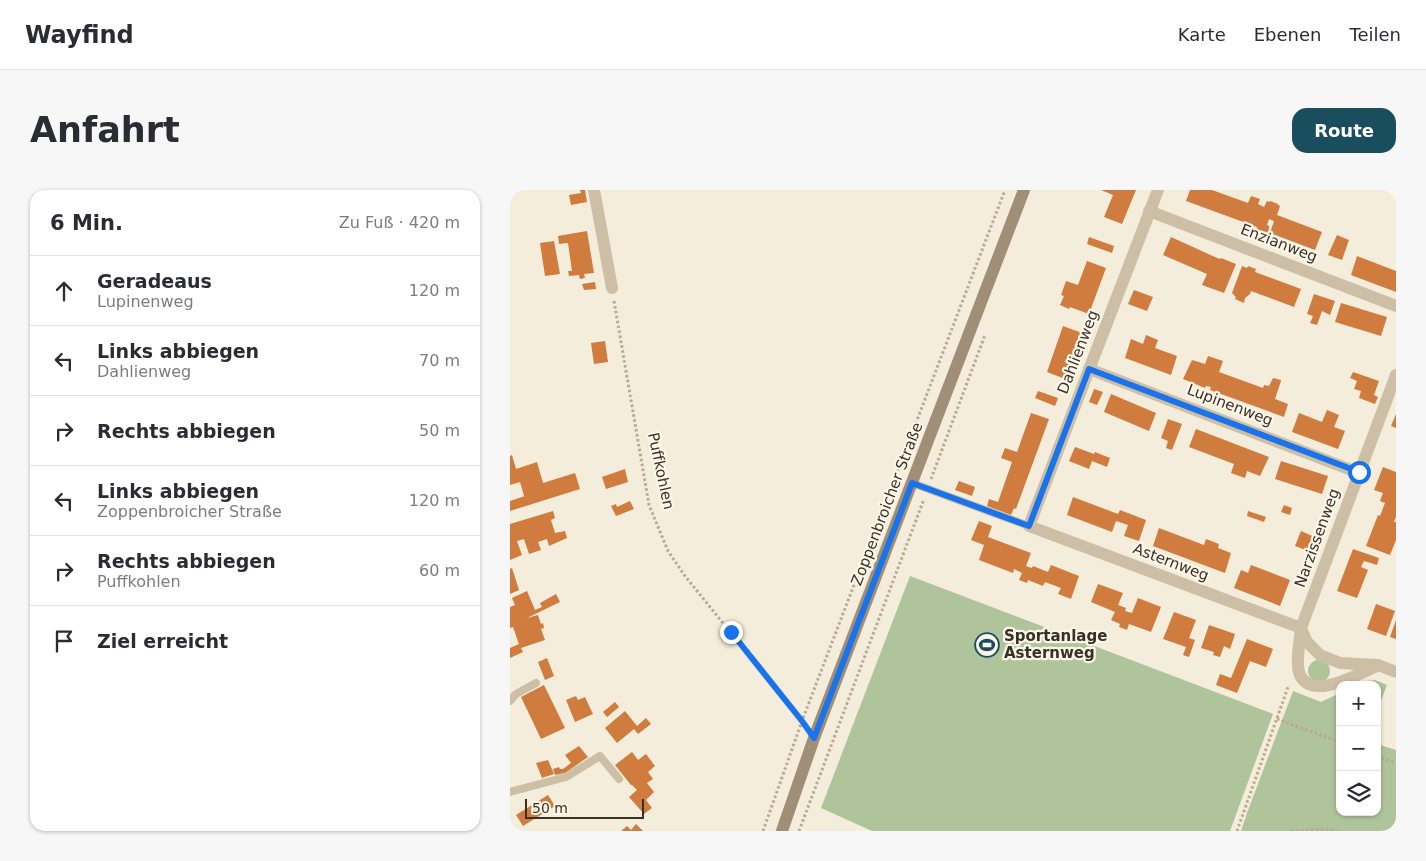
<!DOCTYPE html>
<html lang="de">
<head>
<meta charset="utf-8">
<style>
  body { margin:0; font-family:"DejaVu Sans",sans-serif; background:#f7f7f7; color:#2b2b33 }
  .controls { position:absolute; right:15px; bottom:15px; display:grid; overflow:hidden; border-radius:10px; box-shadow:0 1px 4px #0004 }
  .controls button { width:45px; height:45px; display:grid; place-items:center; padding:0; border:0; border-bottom:1px solid #e1e1e2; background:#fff; color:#2b2b33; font:25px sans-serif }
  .scale { position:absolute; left:15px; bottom:12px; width:119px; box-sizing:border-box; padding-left:5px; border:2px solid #393028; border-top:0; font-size:14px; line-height:18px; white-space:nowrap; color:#393028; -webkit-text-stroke:4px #fbf6e8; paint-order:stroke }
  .stop { position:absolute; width:15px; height:15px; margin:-11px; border:4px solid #1a73e8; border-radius:50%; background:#fff }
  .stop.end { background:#1a73e8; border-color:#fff; box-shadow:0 1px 5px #0008 }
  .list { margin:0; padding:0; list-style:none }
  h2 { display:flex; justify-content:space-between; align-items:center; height:65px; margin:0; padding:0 20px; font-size:21px }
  h2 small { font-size:16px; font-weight:400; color:#7c7c81 }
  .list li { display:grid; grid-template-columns:32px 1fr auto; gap:15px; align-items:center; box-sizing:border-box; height:70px; padding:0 20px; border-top:1px solid #e1e1e2 }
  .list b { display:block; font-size:19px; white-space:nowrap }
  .list p { margin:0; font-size:16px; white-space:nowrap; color:#7c7c81 }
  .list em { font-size:16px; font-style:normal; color:#7c7c81 }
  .icon { flex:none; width:28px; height:28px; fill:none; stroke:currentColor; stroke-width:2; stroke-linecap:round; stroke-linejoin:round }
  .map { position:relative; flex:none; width:886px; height:641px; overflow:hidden; border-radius:15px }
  header { display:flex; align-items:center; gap:30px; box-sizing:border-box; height:70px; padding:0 25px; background:#fff; border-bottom:1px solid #e1e1e2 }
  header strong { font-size:24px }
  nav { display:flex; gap:28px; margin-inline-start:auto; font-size:18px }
  .intro { display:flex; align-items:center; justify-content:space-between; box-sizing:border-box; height:120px; padding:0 30px }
  h1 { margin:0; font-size:35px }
  .button { padding:12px 22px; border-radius:15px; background:#1a4d5e; color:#fff; font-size:18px; font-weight:700 }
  main { display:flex; gap:30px; padding:0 30px }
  aside { flex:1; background:#fff; border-radius:15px; box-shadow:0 1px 4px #0004 }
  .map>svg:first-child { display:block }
  .green { fill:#afc49a }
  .building { fill:#cf7c3e }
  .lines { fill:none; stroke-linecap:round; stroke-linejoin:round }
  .path { stroke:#b9a990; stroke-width:3; stroke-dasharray:2.5 2.5; stroke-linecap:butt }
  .service { stroke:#cdbfa6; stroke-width:8 }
  .minor { stroke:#cdbfa6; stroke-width:12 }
  .secondary { stroke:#a18e77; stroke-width:12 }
  .route { stroke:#1a73e8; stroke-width:6 }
  .labels { text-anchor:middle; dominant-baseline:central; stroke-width:4.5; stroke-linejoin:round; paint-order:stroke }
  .street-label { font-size:15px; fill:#393028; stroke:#fbf6e8 }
  .poi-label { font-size:15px; font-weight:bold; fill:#393028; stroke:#fbf6e8; text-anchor:start }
</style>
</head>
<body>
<header>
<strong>Wayfind</strong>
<nav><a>Karte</a><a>Ebenen</a><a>Teilen</a></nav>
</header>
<div class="intro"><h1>Anfahrt</h1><a class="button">Route</a></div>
<main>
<aside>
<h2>6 Min.<small>Zu Fuß · 420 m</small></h2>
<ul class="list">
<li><svg class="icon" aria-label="ahead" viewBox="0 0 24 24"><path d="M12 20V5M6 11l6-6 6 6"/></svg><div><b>Geradeaus</b><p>Lupinenweg</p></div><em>120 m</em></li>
<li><svg class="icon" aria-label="left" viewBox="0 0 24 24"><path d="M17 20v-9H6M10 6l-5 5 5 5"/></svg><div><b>Links abbiegen</b><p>Dahlienweg</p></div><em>70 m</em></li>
<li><svg class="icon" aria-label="right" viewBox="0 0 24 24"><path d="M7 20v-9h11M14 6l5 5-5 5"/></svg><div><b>Rechts abbiegen</b></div><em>50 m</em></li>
<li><svg class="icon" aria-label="left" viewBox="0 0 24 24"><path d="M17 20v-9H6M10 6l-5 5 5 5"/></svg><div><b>Links abbiegen</b><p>Zoppenbroicher Straße</p></div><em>120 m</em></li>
<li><svg class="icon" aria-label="right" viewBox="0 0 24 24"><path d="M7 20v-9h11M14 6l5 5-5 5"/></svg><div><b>Rechts abbiegen</b><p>Puffkohlen</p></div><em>60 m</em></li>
<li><svg class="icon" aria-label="arrive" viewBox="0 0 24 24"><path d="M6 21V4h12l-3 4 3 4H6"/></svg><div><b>Ziel erreicht</b></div></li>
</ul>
</aside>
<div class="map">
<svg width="886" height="641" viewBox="0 0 886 641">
  <rect width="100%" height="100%" fill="#f4eddc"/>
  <g class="green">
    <polygon points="400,386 763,524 720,641 362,641 311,618"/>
    <circle cx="809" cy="481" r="11"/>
    <polygon points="865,490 877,495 867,521 867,495 849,495 857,491"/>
    <polygon points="783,501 811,512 830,503 830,622 867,622 867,554 886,560 886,641 731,641 737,623"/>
  </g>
  <g class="building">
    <polygon points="70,0 75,0 77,12 61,15 59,5 71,3"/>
    <polygon points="591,0 626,0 612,34 594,27 603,5"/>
    <polygon points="680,0 702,0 738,13 741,6 750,9 748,14 754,17 757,11 760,12 760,11 768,14 768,15 770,16 767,25 812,42 805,60 760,43 764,31 759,29 757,35 759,36 759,39 755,49 747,45 747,44 745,43 747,37 676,11"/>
    <polygon points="77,41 84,83 74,84 75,88 70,89 69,85 59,86 58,81 62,81 58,53 49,54 48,46"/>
    <polygon points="827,45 839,50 832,70 818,65"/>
    <polygon points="579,47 604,56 602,63 577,54"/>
    <polygon points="661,47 705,67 710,69 711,68 726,74 714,103 692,95 697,84 653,65"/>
    <polygon points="44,51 50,84 35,86 30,53"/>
    <polygon points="847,66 886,81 886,102 841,85"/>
    <polygon points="577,71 596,78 579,124 560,117 559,119 550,115 554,106 551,105 556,91 568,95"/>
    <polygon points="732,76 737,78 738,76 746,79 745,82 791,99 784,117 741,101 740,104 735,108 734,113 725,109 726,107 722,103"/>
    <polygon points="85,92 86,99 74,100 72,94"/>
    <polygon points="624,100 643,107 637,121 618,114"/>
    <polygon points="804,104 825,111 820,125 812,121 807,135 800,133 803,126 797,124"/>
    <polygon points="831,113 877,127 871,146 825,132"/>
    <polygon points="553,136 572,143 555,189 537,182"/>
    <polygon points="636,145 648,150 645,158 667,166 661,185 615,168 621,149 633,154"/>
    <polygon points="95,151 98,172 84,174 81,153"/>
    <polygon points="698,166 713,171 709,182 753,198 754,195 759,196 763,188 771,190 771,191 765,209 778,214 774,227 700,200 701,197 696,196 695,198 673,189 682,170 695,174"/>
    <polygon points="843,182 869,191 864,205 868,207 865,214 849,208 851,201 844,199 847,191 840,188"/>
    <polygon points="584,199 593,202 587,215 579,212"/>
    <polygon points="528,201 548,208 545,216 525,208"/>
    <polygon points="601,204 646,223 639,241 594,222"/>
    <polygon points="817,220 829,225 824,237 835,241 828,259 782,242 789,223 812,232"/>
    <polygon points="521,223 539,229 506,319 504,318 501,325 477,316 479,309 488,312 502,272 491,268 495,258 507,262"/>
    <polygon points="886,224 886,238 881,236"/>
    <polygon points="658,229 672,234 662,260 656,258 658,251 651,248"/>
    <polygon points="686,239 759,267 750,286 737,281 735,288 721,283 724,274 679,257"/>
    <polygon points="565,257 584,264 585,262 600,268 597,277 582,271 579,279 559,271"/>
    <polygon points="2,265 6,279 27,272 33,293 65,283 70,299 0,321 0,311 15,306 14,306 10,292 0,295 0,266"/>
    <polygon points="771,271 818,286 812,304 765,289"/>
    <polygon points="873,277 886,282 886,327 884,332 886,332 886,350 880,365 856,356 868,325 870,326 875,313 870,311 873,303 864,300"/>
    <polygon points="115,279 118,292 96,299 92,287"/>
    <polygon points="449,291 465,297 462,306 445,300"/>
    <polygon points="563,307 608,324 610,320 636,330 629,351 614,346 618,335 606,331 602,342 557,325"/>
    <polygon points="120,311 124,319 106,326 101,316 106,314 107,317"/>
    <polygon points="774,315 782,318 780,325 771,322"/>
    <polygon points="43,321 45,328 41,330 45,343 55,341 57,348 39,356 37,349 28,352 31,360 19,364 14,349 7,351 12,365 0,370 0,334"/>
    <polygon points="738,321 756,327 754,332 737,326"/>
    <polygon points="469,331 482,336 478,347 521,363 516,376 522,378 523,376 538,382 541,375 569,386 561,409 548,404 551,398 535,392 533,396 518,390 517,393 509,390 512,383 504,379 503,383 469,370 474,355 461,350"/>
    <polygon points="649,338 694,355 696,349 709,354 708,358 721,363 715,383 643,356"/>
    <polygon points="791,341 809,349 804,363 785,356"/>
    <polygon points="843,359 869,368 867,375 854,371 851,377 858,380 847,408 827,401"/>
    <polygon points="741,375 780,390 770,416 724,398 731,380 738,383"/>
    <polygon points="2,378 9,400 0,404 0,379"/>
    <polygon points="588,394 613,403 608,415 616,418 615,421 622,423 628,408 651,417 641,442 619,434 617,440 609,437 610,434 601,430 605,422 581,412"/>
    <polygon points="17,401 25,420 32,417 30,413 46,404 50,412 17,428 28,425 31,434 33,433 34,438 31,439 35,450 11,458 13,462 0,468 0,458 9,454 3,437 0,438 0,417 5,415 2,408"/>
    <polygon points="866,414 885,421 876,446 857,439"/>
    <polygon points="664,422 686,430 679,448 685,450 679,467 673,465 676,457 653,449"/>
    <polygon points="886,430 886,449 880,447"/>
    <polygon points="699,435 725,444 720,459 714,456 710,467 703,465 704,462 691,458"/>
    <polygon points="737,449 763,459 756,477 740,471 727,503 706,495 710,484 721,488"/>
    <polygon points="37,468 44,486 35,490 28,472"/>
    <polygon points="34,495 55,538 31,549 11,507"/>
    <polygon points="66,506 68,510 75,507 83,524 65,532 56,510"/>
    <polygon points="105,512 109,517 97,527 93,522"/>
    <polygon points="115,521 127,536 136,528 141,534 128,544 124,539 107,553 95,538"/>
    <polygon points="69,556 78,567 55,583 45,585 43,579 49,577 50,579 53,579 61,573 55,565"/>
    <polygon points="122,562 128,570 136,564 145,576 138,582 143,589 137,593 144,602 136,610 142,618 134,624 119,607 127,600 122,595 121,595 105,575"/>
    <polygon points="38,570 44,584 32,588 26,573"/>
    <polygon points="38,605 45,616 13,636 6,625"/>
    <polygon points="126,634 133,641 111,641 117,636 121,640"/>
  </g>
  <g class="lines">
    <g class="path">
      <polyline points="104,111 139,315 158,361 175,386 292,531"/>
      <polyline points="421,289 475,145"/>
      <polyline points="767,529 830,552"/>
      <polyline points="867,566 886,573"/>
      <polyline points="253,641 292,531 495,0"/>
      <polyline points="289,641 414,309"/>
      <polyline points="727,641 778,497"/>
      <polyline points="781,641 811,639 827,641"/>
    </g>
    <g class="service">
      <polyline points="402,293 519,336"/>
      <polyline points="0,511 6,504 26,493"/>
      <polyline points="0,602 56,587 90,566 109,589"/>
    </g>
    <g class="minor">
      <polyline points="84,0 102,98"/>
      <polyline points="648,0 519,336 791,438 797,452 810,465 830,473 868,475 886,482"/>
      <polyline points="639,21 886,116"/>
      <polyline points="579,179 849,283"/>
      <path d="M865,477C848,484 802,511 790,485C785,474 790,450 791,438L886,185"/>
    </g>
    <polyline class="secondary" points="272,641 304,548 514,0"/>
  </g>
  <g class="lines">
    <polyline class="route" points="221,442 292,531 304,548 402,293 519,336 579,179 849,282"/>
  </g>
  <defs>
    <g id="stadium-ring" transform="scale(1.25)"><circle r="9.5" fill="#fbf6e8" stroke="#1a4d5e" stroke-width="1.5"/><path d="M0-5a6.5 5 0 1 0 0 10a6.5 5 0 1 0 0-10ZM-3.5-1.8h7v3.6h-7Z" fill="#1a4d5e"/></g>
  </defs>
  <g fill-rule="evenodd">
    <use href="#stadium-ring" x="477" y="455"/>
  </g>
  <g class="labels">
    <g class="street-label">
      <text transform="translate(769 53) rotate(21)">Enzianweg</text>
      <text transform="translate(568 162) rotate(-69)">Dahlienweg</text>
      <text transform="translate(720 215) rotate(21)">Lupinenweg</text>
      <text transform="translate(151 281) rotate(78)">Puffkohlen</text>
      <text transform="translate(377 314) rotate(-69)">Zoppenbroicher Straße</text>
      <text transform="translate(807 348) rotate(-70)">Narzissenweg</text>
      <text transform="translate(661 372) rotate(21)">Asternweg</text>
    </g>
    <g class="poi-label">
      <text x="494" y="446">Sportanlage<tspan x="494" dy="17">Asternweg</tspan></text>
    </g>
  </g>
</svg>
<div class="controls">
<button>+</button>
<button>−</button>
<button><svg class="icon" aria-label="layers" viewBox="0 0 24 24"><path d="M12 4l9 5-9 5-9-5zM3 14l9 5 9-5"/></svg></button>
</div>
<div class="scale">50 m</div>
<div class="stop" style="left:849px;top:282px"></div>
<div class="stop end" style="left:221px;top:442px"></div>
</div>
</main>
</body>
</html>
